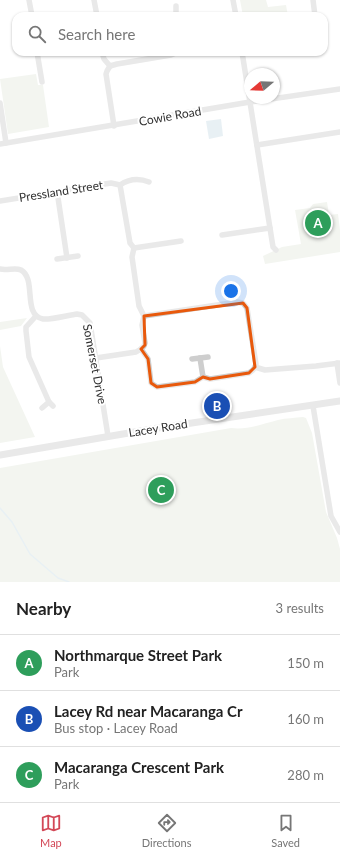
<!DOCTYPE html>
<html lang="en">
<head>
<meta charset="utf-8">
<style>
  body { margin:0; font-family:Lato,sans-serif; background:#f6f6f6; color:#222 }
  .compass { position:absolute; left:244px; top:68px; width:36px; height:36px; border-radius:50%; background:#fff; box-shadow:0 1px 3px #0004; rotate:251deg }
  .you { position:absolute; left:231px; top:291px; width:14px; height:14px; margin:-10px; border:3px solid #fff; border-radius:50%; background:#1a73e8; box-shadow:0 0 0 6px #1a73e833 }
  .badge { display:grid; place-items:center; width:26px; height:26px; border-radius:50%; background:#d34857; color:#fff; font-size:13px; font-weight:700 }
  .pin { position:absolute; translate:-50% -50%; border:2px solid #fff; box-shadow:0 1px 4px #0006 }
  .list { margin:0; padding:0; list-style:none }
  h2 { display:flex; justify-content:space-between; align-items:center; height:52px; margin:0; padding:0 16px; font-size:17px }
  h2 small { font-size:13px; font-weight:400; color:#767676 }
  .list li { display:grid; grid-template-columns:26px 1fr auto; gap:12px; align-items:center; box-sizing:border-box; height:56px; padding:0 16px; border-top:1px solid #e0e0e0 }
  .list b { display:block; font-size:15px; white-space:nowrap }
  .list p { margin:0; font-size:13px; white-space:nowrap; color:#767676 }
  .list em { font-size:13px; font-style:normal; color:#767676 }
  .icon { flex:none; width:22px; height:22px; fill:none; stroke:currentColor; stroke-width:2; stroke-linecap:round; stroke-linejoin:round }
  .map { position:relative; flex:none; width:340px; height:582px; overflow:hidden }
  .search { position:absolute; background:#fff; box-shadow:0 1px 3px #0004; left:12px; right:12px; top:12px; height:44px; display:flex; align-items:center; gap:10px; box-sizing:border-box; padding:0 14px; border-radius:12px; color:#767676; font-size:15px }
  .sheet { height:220px; background:#fff }
  nav { display:flex; justify-content:space-around; align-items:center; box-sizing:border-box; height:56px; border-top:1px solid #e0e0e0; background:#fff; font-size:11px; color:#767676 }
  nav a { display:grid; justify-items:center; gap:2px }
  nav .on { color:#d34857 }
  .map>svg:first-child { display:block }
  .green { fill:#e4e9de }
  .water { fill:#ccdee7 }
  .lines { fill:none; stroke-linecap:round; stroke-linejoin:round }
  .stream { stroke:#ccdee7; stroke-width:1.5 }
  .minor { stroke:#cecece; stroke-width:5.5 }
  .tertiary { stroke:#cecece; stroke-width:7 }
  .marked { fill:none; stroke:#e8590c; stroke-width:3; stroke-linejoin:round }
  .labels { text-anchor:middle; dominant-baseline:central; stroke-width:4; stroke-linejoin:round; paint-order:stroke }
  .street-label { font-size:12px; fill:#313131; stroke:#fff }
</style>
</head>
<body>
<div class="map">
<svg width="340" height="582" viewBox="0 0 340 582">
  <rect width="100%" height="100%" fill="#fff"/>
  <g class="green">
    <polygon points="240,0 266,0 268,7 286,5 288,16 243,16"/>
    <polygon points="36,74 38,85 43,85 49,127 8,134 0,79"/>
    <polygon points="327,202 329,215 338,214 340,230 340,252 265,264 263,256 282,247 301,244 295,210 310,208 313,204"/>
    <polygon points="27,318 21,326 0,330 0,322"/>
    <polygon points="0,346 3,367 35,437 0,443"/>
    <path d="M303,417L306,418L312,433L326,512L337,538L340,549V582H0V468L231,428C248,430 262,424 278,420C286,418 295,418 303,417Z"/>
  </g>
  <polygon class="water" points="221,119 223,136 209,139 206,121"/>
  <g class="lines">
    <polyline class="stream" points="0,508 12,522 30,554 58,578 69,582"/>
    <g class="minor">
      <polyline points="29,0 32,16"/>
      <polyline points="94,0 97,16"/>
      <polyline points="233,0 236,16"/>
      <polyline points="313,0 315,16"/>
      <polyline points="176,6 176,16"/>
      <polyline points="37,52 42,82"/>
      <polyline points="102,52 104,59 110,66"/>
      <polyline points="242,52 273,247 276,250"/>
      <polyline points="110,66 117,64 171,55 178,52"/>
      <polyline points="110,66 107,71 106,74 114,126"/>
      <polyline points="0,103 6,143"/>
      <polyline points="0,144 250,102 340,89"/>
      <polyline points="257,145 340,132"/>
      <path d="M120,185C129,179 139,178 149,182"/>
      <polyline points="57,191 67,258"/>
      <polyline points="0,201 111,183 120,185 130,243 134,248 132,257 139,306 144,316 142,325 145,343 144,346 141,349"/>
      <polyline points="222,235 270,228"/>
      <polyline points="134,248 181,241"/>
      <polyline points="57,259 78,256"/>
      <path d="M0,269C7,271 15,267 21,270C37,279 22,315 43,319C50,320 69,315 77,314L82,315L90,323L108,436"/>
      <polyline points="36,316 26,327 26,331 29,357 49,402"/>
      <polyline points="144,316 237,302 243,303 247,308 256,364 255,367"/>
      <polyline points="141,349 148,359 151,383 157,387 195,382 203,377 210,379 249,373 253,370 255,367 265,370 316,366 340,363"/>
      <polyline points="96,358 136,352 141,349"/>
      <polyline points="200,358 203,377"/>
      <polyline points="192,359 208,357"/>
      <polyline points="337,363 340,383"/>
      <polyline points="313,406 331,516 340,532"/>
      <polyline points="42,408 49,402 53,406"/>
    </g>
    <polyline class="tertiary" points="0,455 158,428 340,401"/>
  </g>
  <path d="M0 0H340V582H0ZM243,303L247,308L255,367L249,373L210,379L203,377L195,382L157,387L151,383L148,359L141,349L145,345L144,316Z" fill="#fff" fill-opacity=".55" fill-rule="evenodd"/>
  <path class="marked" d="M243,303L247,308L255,367L249,373L210,379L203,377L195,382L157,387L151,383L148,359L141,349L145,345L144,316Z"/>
  <g class="labels">
    <g class="street-label">
      <text transform="translate(170 116) rotate(-10)">Cowie Road</text>
      <text transform="translate(61 191) rotate(-9)">Pressland Street</text>
      <text transform="translate(95 364) rotate(79)">Somerset Drive</text>
      <text transform="translate(158 428) rotate(-9)">Lacey Road</text>
    </g>
  </g>
</svg>
<svg class="compass" viewBox="-18 -18 36 36"><path d="M0-13l5 13h-10z" fill="#e53935"/><path d="M0 13l5-13h-10z" fill="#767676"/></svg>
<div class="you"></div>
<div class="pin badge" style="left:318px;top:223px;background:#2e9e5b">A</div>
<div class="pin badge" style="left:217px;top:406px;background:#1a4fb4">B</div>
<div class="pin badge" style="left:161px;top:490px;background:#2e9e5b">C</div>
<div class="search"><svg class="icon" aria-label="search" viewBox="0 0 24 24"><circle cx="10" cy="10" r="6"/><path d="M15 15l6 6"/></svg>Search here</div>
</div>
<section class="sheet">
<h2>Nearby<small>3 results</small></h2>
<ul class="list">
<li><span class="badge" style="background:#2e9e5b">A</span><div><b>Northmarque Street Park</b><p>Park</p></div><em>150 m</em></li>
<li><span class="badge" style="background:#1a4fb4">B</span><div><b>Lacey Rd near Macaranga Cr</b><p>Bus stop · Lacey Road</p></div><em>160 m</em></li>
<li><span class="badge" style="background:#2e9e5b">C</span><div><b>Macaranga Crescent Park</b><p>Park</p></div><em>280 m</em></li>
</ul>
</section>
<nav>
<a class="on"><svg class="icon" aria-label="map" viewBox="0 0 24 24"><path d="M3 6l6-2 6 2 6-2v14l-6 2-6-2-6 2zM9 4v14M15 6v14"/></svg>Map</a>
<a><svg class="icon" aria-label="directions" viewBox="0 0 24 24"><path d="M12 3l9 9-9 9-9-9zM9 14v-3h6M13 9l2 2-2 2"/></svg>Directions</a>
<a><svg class="icon" aria-label="saved" viewBox="0 0 24 24"><path d="M7 4h10v16l-5-4-5 4z"/></svg>Saved</a>
</nav>
</body>
</html>
